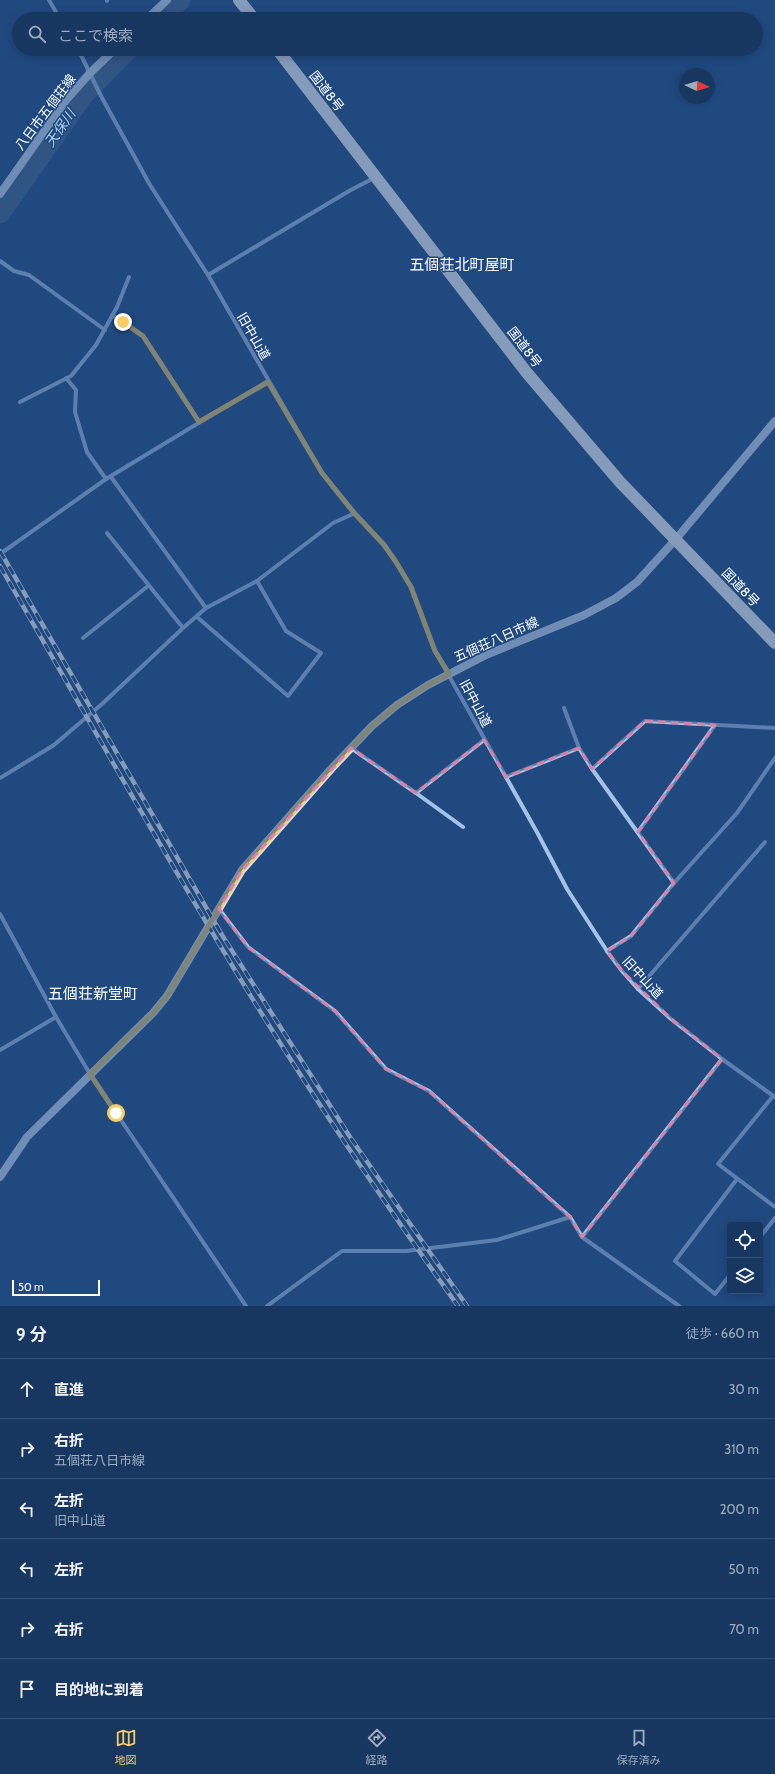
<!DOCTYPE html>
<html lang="ja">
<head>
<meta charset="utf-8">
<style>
  body { margin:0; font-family:Cabin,"Noto Sans JP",sans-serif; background:#254269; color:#f1f3f6 }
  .controls { position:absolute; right:12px; bottom:12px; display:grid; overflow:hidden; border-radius:4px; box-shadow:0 2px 10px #0003 }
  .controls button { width:36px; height:36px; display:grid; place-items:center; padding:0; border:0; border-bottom:1px solid #365175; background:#183760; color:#f1f3f6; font:20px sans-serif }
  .compass { position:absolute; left:679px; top:68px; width:36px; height:36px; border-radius:50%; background:#183760; box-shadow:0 2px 10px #0003; rotate:94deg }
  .scale { position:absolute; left:12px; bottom:10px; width:88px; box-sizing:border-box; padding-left:4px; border:2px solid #fff; border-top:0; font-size:11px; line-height:14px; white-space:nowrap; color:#fff; -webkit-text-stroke:3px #204980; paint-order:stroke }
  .stop { position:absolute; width:12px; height:12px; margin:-9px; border:3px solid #f6cd65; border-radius:50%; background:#fff }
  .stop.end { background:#f6cd65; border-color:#fff; box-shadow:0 1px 4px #0008 }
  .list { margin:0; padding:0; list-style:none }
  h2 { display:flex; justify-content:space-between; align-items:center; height:52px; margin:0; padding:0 16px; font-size:17px }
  h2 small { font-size:13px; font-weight:400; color:#9facbd }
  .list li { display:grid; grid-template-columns:26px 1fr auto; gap:12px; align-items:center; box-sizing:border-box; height:60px; padding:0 16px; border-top:1px solid #365175 }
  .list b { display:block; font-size:15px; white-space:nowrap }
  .list p { margin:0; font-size:13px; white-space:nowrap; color:#9facbd }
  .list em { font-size:13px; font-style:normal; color:#9facbd }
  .icon { flex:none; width:22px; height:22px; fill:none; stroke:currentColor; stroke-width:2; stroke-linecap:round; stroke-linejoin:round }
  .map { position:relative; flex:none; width:775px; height:1306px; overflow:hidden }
  .search { position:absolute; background:#183760; box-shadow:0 2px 10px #0003; left:12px; right:12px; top:12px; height:44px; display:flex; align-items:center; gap:10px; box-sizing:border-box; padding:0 14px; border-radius:22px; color:#9facbd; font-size:15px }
  .sheet { height:412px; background:#183760 }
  nav { display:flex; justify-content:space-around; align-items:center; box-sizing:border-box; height:56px; border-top:1px solid #365175; background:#183760; font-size:11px; color:#9facbd }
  nav a { display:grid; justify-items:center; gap:2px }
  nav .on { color:#f6cd65 }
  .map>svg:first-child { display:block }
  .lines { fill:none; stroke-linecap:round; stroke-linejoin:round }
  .river { stroke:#44628a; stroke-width:21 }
  .street { stroke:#a5c2e8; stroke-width:4 }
  .secondary { stroke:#cfe0f6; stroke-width:8 }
  .highway { stroke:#fff; stroke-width:12 }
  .rail-casing { stroke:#fff; stroke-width:4.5 }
  .rail { stroke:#204980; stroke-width:3; stroke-dasharray:9; stroke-linecap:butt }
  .route { stroke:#f6cd65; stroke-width:5 }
  .marked { fill:none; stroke:#dd80a5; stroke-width:3; stroke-dasharray:8 5; stroke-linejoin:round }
  .labels { text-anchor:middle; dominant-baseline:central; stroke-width:3; stroke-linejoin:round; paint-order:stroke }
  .street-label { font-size:13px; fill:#fff; stroke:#204980 }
  .water-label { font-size:14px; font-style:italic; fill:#b0ccf0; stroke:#204980 }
  .quarter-label { font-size:15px; fill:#fff; stroke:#204980 }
</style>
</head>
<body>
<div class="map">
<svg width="775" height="1306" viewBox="0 0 775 1306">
  <rect width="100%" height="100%" fill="#204980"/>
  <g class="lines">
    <g class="river">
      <polyline points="160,19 180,0"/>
      <polyline points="0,213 83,95 128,49"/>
    </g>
    <g class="street">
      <polyline points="49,0 60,19"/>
      <polyline points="107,1 107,0"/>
      <polyline points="78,49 101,96 150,185 208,275 322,473 355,513 385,545 411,587 435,651 538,834 567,889 607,951 622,971 638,989 671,1019 722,1059 775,1097"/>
      <polyline points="0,261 14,271 29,275 105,330"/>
      <polyline points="208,275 349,191 374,178"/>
      <polyline points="112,315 143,336 199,422"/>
      <polyline points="66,378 76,390 75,412 87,452 106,479"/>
      <polyline points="20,402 71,376 96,345 117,307 129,277"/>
      <polyline points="111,477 206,608"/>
      <polyline points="107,533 183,628"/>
      <polyline points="0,554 106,479 268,381"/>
      <polyline points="197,617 288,696 321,653 286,631 257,581"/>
      <polyline points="83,638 148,586"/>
      <polyline points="564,708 579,748 592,769"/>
      <polyline points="351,748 416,793"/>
      <polyline points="506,777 579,748"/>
      <polyline points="0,778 54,745 102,704 183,628 206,608 257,581 333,523 355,513"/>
      <polyline points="463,827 416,793 484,740"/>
      <polyline points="638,832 715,725"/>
      <polyline points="674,883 592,769 645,721 775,728"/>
      <polyline points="219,909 248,947 335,1011 386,1069 429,1091 570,1217 582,1237 679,1306"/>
      <polyline points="0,914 56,1017 90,1074 246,1306"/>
      <polyline points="607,951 631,936 674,883 737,813 775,758"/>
      <polyline points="638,989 765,842"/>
      <polyline points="0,1050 56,1017"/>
      <polyline points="773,1096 718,1164 775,1207"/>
      <polyline points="582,1237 722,1059"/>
      <polyline points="760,1237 775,1218"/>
      <polyline points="730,1275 715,1294 675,1261 737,1179"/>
      <polyline points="267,1306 342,1251 406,1251 497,1240 570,1217"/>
    </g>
    <g class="secondary">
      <polyline points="147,19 167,0"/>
      <polyline points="0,194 67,99 90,73 115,49"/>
      <polyline points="0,1177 27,1137 153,1013 167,996 242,870 332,768 372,726 397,705 428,685 486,655 584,615 616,598 637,582 676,539 775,421"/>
    </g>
    <g class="highway">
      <polyline points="239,0 254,19"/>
      <polyline points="277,49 527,373 620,482 775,643"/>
    </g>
    <g class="rail-casing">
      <g id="rail">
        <polyline points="0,551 222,935 350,1137 467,1306"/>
        <path d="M0,566C71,689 141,814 215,937C290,1063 372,1186 458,1306"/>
      </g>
    </g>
    <use href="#rail" class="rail"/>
  </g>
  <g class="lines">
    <polyline class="route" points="116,1113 90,1074 153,1013 167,996 242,870 332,768 372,726 397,705 428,685 449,674 435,651 411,587 396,562 384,545 354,513 322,473 268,382 199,422 143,336 123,322"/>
  </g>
  <path d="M0 0H775V1306H0ZM645,721L715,725L638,832L674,883L631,936L607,951L622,971L671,1019L722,1059L582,1237L570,1217L429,1091L386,1069L335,1011L248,947L219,909L242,870L351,748L416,793L484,740L506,777L579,748L592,769Z" fill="#204980" fill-opacity=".55" fill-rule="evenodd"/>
  <path class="marked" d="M645,721L715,725L638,832L674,883L631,936L607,951L622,971L671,1019L722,1059L582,1237L570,1217L429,1091L386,1069L335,1011L248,947L219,909L242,870L351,748L416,793L484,740L506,777L579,748L592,769Z"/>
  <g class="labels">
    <g class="street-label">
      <text transform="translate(327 91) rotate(52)">国道8号</text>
      <text transform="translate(45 112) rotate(-53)">八日市五個荘線</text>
      <text transform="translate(254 336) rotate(60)">旧中山道</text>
      <text transform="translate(525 347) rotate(52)">国道8号</text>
      <text transform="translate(741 587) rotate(46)">国道8号</text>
      <text transform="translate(496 639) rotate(-24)">五個荘八日市線</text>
      <text transform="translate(476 703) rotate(62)">旧中山道</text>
      <text transform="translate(643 977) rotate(47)">旧中山道</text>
    </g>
    <g class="water-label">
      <text transform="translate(60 128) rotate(-55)">天保川</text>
    </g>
    <g class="quarter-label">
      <text x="462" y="265">五個荘北町屋町</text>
      <text x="93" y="994">五個荘新堂町</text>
    </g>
  </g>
</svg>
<div class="controls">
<button><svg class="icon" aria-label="locate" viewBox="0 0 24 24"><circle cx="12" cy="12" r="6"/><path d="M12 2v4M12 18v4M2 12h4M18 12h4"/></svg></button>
<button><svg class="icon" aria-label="layers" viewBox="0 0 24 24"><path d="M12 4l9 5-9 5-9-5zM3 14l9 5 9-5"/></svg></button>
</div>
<svg class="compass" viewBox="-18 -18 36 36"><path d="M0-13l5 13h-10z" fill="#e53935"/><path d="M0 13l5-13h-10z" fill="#9facbd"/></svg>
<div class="scale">50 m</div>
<div class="stop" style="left:116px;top:1113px"></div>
<div class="stop end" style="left:123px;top:322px"></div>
<div class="search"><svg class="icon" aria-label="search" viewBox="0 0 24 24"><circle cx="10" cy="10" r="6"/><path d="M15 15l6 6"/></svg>ここで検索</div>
</div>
<section class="sheet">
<h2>9 分<small>徒歩 · 660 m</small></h2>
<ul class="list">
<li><svg class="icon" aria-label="ahead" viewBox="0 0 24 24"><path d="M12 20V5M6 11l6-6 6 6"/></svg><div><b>直進</b></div><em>30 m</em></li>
<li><svg class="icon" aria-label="right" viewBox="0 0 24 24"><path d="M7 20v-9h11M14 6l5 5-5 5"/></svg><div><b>右折</b><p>五個荘八日市線</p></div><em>310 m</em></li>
<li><svg class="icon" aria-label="left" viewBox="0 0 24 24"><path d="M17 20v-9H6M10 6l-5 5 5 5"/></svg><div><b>左折</b><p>旧中山道</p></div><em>200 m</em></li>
<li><svg class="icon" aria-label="left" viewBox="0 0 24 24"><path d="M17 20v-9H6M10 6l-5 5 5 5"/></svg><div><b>左折</b></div><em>50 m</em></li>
<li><svg class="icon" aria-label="right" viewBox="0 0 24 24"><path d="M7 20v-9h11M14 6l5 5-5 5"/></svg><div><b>右折</b></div><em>70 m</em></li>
<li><svg class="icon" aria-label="arrive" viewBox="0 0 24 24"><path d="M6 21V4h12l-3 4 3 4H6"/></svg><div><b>目的地に到着</b></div></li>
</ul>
</section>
<nav>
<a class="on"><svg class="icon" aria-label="map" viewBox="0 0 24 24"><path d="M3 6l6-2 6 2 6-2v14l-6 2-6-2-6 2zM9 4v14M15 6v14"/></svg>地図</a>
<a><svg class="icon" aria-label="directions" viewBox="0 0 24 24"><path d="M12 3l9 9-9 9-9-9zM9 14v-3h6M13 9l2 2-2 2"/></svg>経路</a>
<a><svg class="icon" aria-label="saved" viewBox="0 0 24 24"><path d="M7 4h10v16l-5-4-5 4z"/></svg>保存済み</a>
</nav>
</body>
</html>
